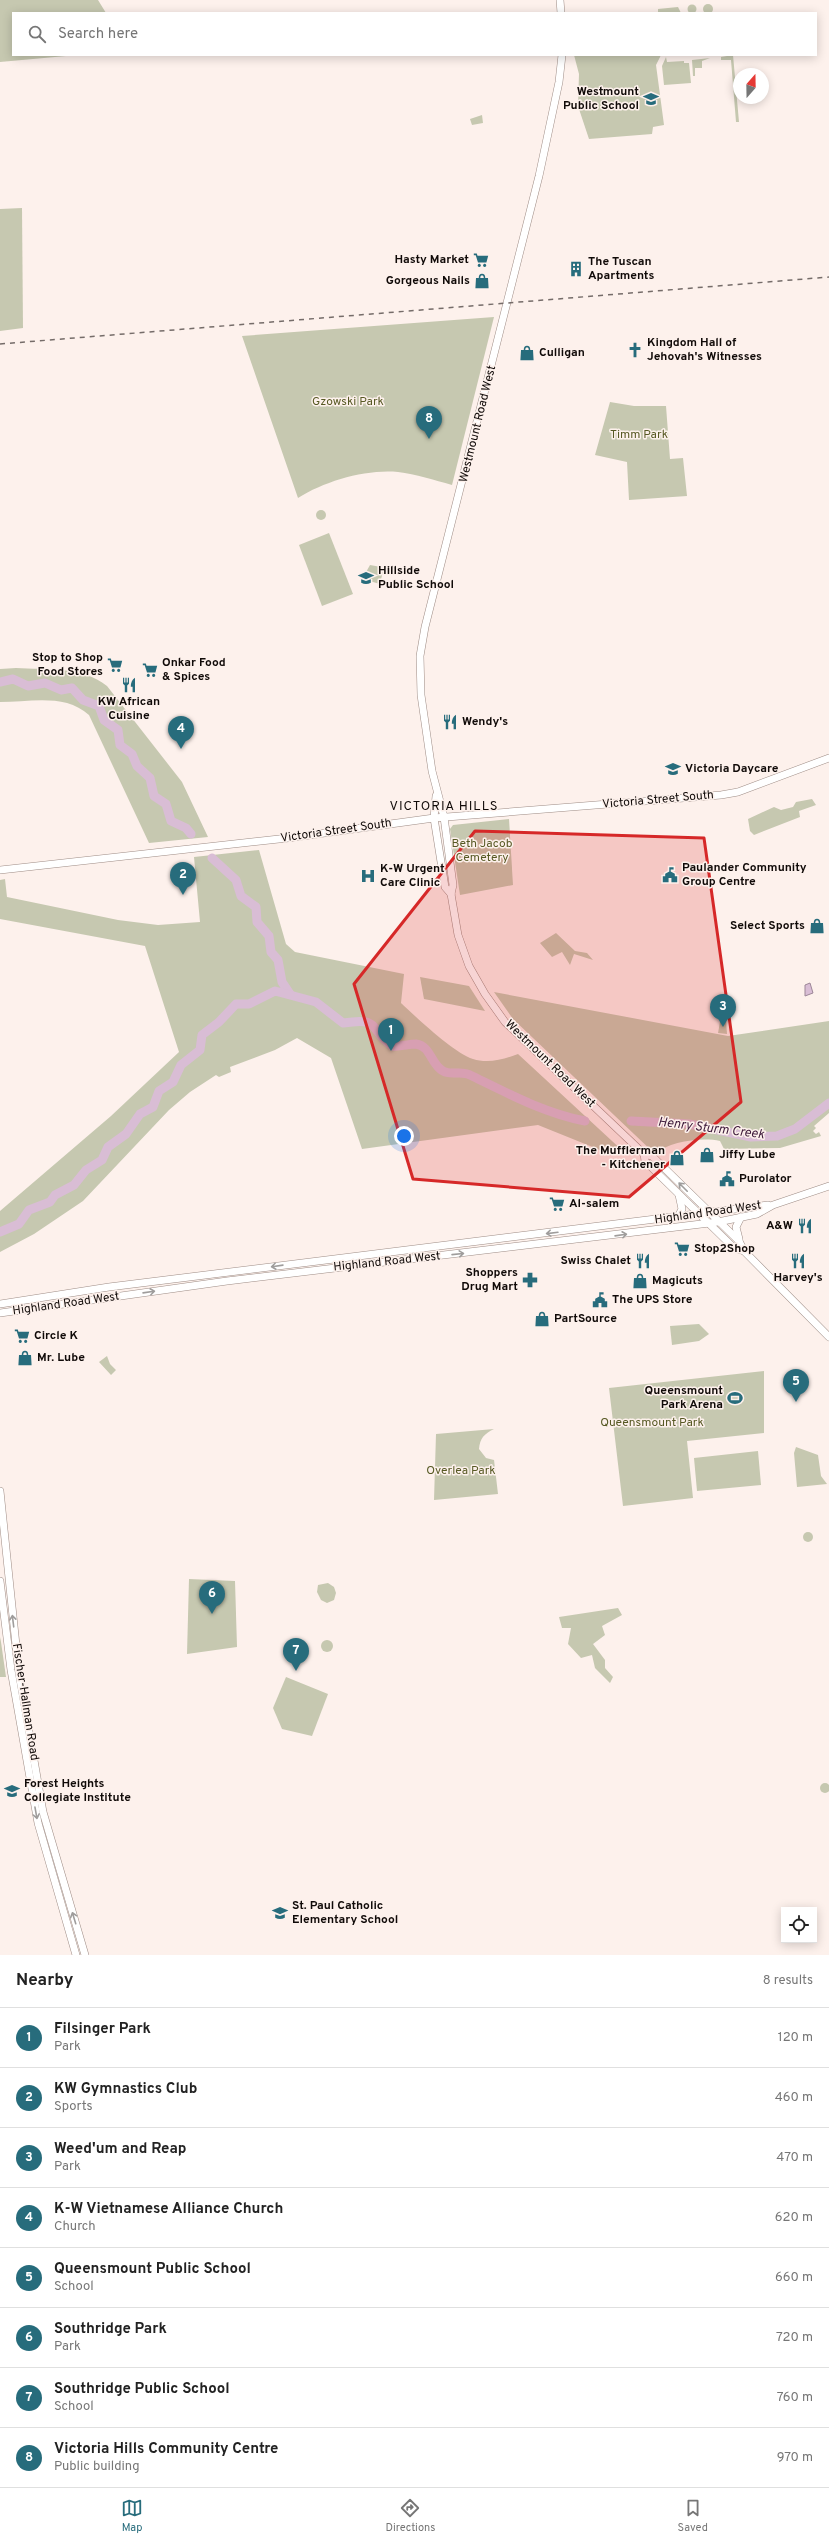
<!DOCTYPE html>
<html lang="en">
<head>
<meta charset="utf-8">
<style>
  body { margin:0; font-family:Overpass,sans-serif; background:#f6f6f6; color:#222 }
  .controls { position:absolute; right:12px; bottom:12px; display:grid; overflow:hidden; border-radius:0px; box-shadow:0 2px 10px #0003 }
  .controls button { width:36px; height:36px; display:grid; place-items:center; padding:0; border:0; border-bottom:1px solid #e0e0e0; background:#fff; color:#222; font:20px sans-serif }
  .compass { position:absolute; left:733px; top:68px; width:36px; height:36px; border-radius:50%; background:#fff; box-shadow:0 2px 10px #0003; rotate:20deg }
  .you { position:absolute; left:404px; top:1136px; width:14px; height:14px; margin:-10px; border:3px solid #fff; border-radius:50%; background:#1a73e8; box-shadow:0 0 0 6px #1a73e833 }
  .badge { display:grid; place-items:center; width:26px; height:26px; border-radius:50%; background:#276c7c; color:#fff; font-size:13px; font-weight:700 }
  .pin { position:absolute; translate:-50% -33px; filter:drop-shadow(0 1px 2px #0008) }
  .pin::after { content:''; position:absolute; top:21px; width:14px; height:12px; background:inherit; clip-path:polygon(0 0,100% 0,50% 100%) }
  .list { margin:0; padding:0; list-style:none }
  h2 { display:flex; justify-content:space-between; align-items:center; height:52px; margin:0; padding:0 16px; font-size:17px }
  h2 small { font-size:13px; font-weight:400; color:#767676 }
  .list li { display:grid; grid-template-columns:26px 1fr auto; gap:12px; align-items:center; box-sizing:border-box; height:60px; padding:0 16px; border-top:1px solid #e0e0e0 }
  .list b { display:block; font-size:15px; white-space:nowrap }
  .list p { margin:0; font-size:13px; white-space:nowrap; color:#767676 }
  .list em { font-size:13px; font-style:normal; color:#767676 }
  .icon { flex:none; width:22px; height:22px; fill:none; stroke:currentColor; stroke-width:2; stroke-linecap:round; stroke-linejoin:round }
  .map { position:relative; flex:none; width:829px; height:1955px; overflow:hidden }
  .search { position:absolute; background:#fff; box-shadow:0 2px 10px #0003; left:12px; right:12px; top:12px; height:44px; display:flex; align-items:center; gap:10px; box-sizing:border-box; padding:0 14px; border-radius:0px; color:#767676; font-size:15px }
  .sheet { height:532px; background:#fff }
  nav { display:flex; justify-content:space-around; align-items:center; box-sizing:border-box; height:56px; border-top:1px solid #e0e0e0; background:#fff; font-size:11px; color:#767676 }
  nav a { display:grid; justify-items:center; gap:2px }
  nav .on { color:#276c7c }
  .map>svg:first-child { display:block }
  .green { fill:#c6c8b0 }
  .water { fill:#d9bdd5; stroke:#9d8798 }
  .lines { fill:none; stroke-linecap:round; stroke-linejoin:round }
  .river { stroke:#d9bdd5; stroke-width:9 }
  .secondary-casing { stroke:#9e8c85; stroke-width:8 }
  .secondary { stroke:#fff; stroke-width:7 }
  .rail { stroke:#756c69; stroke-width:1.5; stroke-dasharray:5 5; stroke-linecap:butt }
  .oneway { stroke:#9f9d9c }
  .marked { fill:#d62828; fill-opacity:0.2; stroke:#d62828; stroke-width:3; stroke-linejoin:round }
  .labels { text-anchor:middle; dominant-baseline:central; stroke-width:3; stroke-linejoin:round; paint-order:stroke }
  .poi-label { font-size:12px; font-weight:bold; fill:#100a08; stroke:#fdf1ec; text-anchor:start }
  .park-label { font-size:12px; fill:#575924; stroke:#fdf1ec }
  .street-label { font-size:12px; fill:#100a08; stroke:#fdf1ec }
  .neighbourhood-label { font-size:13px; letter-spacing:1px; fill:#100a08; stroke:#fdf1ec }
  .water-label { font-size:13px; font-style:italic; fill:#3d193a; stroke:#fdf1ec }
</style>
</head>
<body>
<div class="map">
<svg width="829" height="1955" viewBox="0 0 829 1955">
  <rect width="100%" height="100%" fill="#fdf1ec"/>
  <g class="green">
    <polygon points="0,0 98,0 106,13 13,13 13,55 77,55 0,62"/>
    <circle cx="708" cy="9" r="5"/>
    <circle cx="692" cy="9" r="4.5"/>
    <polygon points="678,7 681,13 658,13 658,9"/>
    <polygon points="574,55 661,55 656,65 664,125 653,127 652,134 589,139 578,106 579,74"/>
    <polygon points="733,55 739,122 736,122 731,60 721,60 721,57"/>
    <polygon points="666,57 667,62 684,61 684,63 689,63 691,83 664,85 662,66"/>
    <polygon points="710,58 702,61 702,68 695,68 695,76 693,76 692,60"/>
    <polygon points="482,115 483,123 472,125 470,119"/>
    <polygon points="22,208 23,328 0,331 0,209"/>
    <path d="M494,317L452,485C434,480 416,474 398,472C366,469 325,481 298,498L242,336Z"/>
    <polygon points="610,402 634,406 666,406 670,459 683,458 687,496 629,500 627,462 595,455"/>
    <circle cx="321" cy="515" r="5"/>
    <polygon points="329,533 353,594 322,606 299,545"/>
    <polygon points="370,565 381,567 383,571 380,584 366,580 365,574"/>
    <path d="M16,668C46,670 82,666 107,686L182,782L208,837L149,843L89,715C65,693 30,702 0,702V669Z"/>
    <polygon points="812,799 816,805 799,811 800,817 754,835 750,831 748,819 774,807 781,810 793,807 796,802"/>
    <polygon points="509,819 513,885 460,895 450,829 453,825"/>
    <path d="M259,850L286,944L295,952L404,974L401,1003C417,1018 454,1053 473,1059C488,1064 505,1059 518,1054L625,1153L600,1150L538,1125L362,1149L331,1058L297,1038L275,1050L230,1067L231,1072L219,1077L216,1075L190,1092L169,1110L83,1201L34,1234L0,1252V1211L111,1116L179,1052L145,946L0,919V880L5,879L7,897L118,920L158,925L200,922L194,857Z"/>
    <polygon points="556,933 575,951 587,953 593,960 574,954 570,965 562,952 552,957 540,943"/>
    <polygon points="420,977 469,986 485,1011 424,999"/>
    <path d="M494,992L728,1036L829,1021V1113L814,1126L816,1128L813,1131L816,1134L819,1132L821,1136L780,1148L724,1149L720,1141C702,1137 670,1141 655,1154L513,1019Z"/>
    <polygon points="726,1020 727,1034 718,1033 720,1022"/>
    <polygon points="699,1324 709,1334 699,1341 672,1345 670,1326"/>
    <polygon points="107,1356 110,1364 116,1370 111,1375 99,1362"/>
    <polygon points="764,1371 764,1433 687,1441 693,1498 623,1506 609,1388"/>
    <path d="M494,1429C484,1434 480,1438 479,1449L486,1458L494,1460L498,1494L434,1500L436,1434Z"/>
    <polygon points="796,1447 818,1455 821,1476 827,1484 797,1487 794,1453"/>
    <polygon points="758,1451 761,1485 697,1491 694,1458"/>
    <circle cx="808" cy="1537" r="5"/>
    <polygon points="189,1579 235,1581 237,1647 187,1654"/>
    <polygon points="328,1583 334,1587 336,1593 334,1600 327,1603 321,1600 317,1592 318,1585"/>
    <polygon points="618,1608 622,1615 602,1626 605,1635 593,1644 605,1660 605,1668 613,1677 610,1683 595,1668 592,1655 581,1658 568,1644 571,1628 562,1628 559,1617"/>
    <polygon points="0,1637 1,1642 6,1677 0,1677"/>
    <circle cx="327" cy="1646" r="6"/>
    <polygon points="286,1677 328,1694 312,1736 282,1729 273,1708"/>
    <circle cx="825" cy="1788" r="5"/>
  </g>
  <polygon class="water" points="810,983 813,993 805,996 805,985"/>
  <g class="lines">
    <g class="river">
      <polyline points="0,682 13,679 28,686 45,683 61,690 72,688 83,700 99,706 104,720 118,730 120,745 132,754 137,766 150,778 154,796 166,804 171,821 186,828 191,834"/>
      <polyline points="212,858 236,880 241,896 256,907 257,922 269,936 271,952 278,960 282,982 290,994"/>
      <polyline points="631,1121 689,1124 751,1137 777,1136 795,1129 829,1103"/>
      <path d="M0,1232L19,1224L29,1210L50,1202L55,1195L74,1185L86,1170L102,1160L108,1147L126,1134L140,1114L153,1107L159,1091L173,1082L181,1065L200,1050L202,1035L219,1022L236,1004H249L275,991L316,1002L343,1023C382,1017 367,1028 392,1046C400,1047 408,1044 416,1044C431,1046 431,1065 443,1071C451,1076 461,1070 470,1075C507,1093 544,1113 585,1121"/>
    </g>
    <g class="secondary-casing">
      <g id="secondary">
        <polyline points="560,0 561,13"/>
        <polyline points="562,55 559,82 539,176 425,627 420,656 421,695 432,771 444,817 453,885 451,894 458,935 469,966 485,994 505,1022 644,1154 652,1156 739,1241 744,1251 829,1337"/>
        <polyline points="436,796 434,818 445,887 451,894"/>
        <polyline points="0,870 288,838 434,818 721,795 738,792 829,758"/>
        <polyline points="644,1154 645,1161 734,1248 744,1251"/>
        <polyline points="678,1217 682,1209 679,1195"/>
        <polyline points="739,1239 736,1227 741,1217"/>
        <polyline points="0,1304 109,1287 768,1205"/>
        <polyline points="0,1313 227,1281 718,1222 757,1214 773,1205 829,1186"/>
        <polyline points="0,1491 19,1674 43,1812 85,1955"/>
        <polyline points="0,1581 11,1670 38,1823 76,1955"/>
      </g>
    </g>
    <use href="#secondary" class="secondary"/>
    <polyline class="rail" points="0,344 829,277"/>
  </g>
  <defs><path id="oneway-shaft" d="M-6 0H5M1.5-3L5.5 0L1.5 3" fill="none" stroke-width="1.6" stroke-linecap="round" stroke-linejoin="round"/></defs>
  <g class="oneway">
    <use href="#oneway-shaft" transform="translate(683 1187) rotate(-135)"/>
    <use href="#oneway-shaft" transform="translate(552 1233) rotate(173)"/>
    <use href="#oneway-shaft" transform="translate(621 1235) rotate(-8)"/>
    <use href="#oneway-shaft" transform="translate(458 1254) rotate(-6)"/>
    <use href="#oneway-shaft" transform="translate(277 1266) rotate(172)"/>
    <use href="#oneway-shaft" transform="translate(149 1292) rotate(-8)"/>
    <use href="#oneway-shaft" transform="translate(13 1621) rotate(-97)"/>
    <use href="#oneway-shaft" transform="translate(36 1813) rotate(80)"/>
    <use href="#oneway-shaft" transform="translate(74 1918) rotate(-107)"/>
  </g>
  <path class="marked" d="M475,831L704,838L741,1102L629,1197L413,1179L354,984Z"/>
  <defs>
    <g id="school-bare" transform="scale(1.2)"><path d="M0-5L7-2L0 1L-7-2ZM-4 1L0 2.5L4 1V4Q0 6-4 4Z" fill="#276c7c" stroke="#fdf1ec" stroke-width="2.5" paint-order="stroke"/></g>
    <g id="supermarket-bare" transform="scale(1.2)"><path d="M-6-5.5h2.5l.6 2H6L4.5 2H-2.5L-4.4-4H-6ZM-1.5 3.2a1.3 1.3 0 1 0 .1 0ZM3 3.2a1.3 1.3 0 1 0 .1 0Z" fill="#276c7c" stroke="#fdf1ec" stroke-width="2.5" paint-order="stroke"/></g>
    <g id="building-bare" transform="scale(1.2)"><path d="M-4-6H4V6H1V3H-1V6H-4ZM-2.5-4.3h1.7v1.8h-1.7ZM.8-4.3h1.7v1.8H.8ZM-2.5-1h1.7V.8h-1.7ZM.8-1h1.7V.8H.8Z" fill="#276c7c" stroke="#fdf1ec" stroke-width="2.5" paint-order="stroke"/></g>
    <g id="shop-bare" transform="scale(1.2)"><path d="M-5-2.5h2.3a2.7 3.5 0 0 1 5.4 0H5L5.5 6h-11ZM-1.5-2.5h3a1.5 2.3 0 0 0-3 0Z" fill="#276c7c" stroke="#fdf1ec" stroke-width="2.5" paint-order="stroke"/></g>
    <g id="church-bare" transform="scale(1.2)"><path d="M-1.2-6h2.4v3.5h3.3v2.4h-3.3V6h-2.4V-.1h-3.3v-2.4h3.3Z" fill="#276c7c" stroke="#fdf1ec" stroke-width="2.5" paint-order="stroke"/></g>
    <g id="restaurant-bare" transform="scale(1.2)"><path d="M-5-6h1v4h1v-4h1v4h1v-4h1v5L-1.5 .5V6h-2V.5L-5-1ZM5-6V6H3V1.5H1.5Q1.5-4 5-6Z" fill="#276c7c" stroke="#fdf1ec" stroke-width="2.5" paint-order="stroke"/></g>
    <g id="civic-bare" transform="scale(1.2)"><path d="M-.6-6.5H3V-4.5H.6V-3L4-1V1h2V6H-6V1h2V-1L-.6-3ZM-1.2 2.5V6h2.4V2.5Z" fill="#276c7c" stroke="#fdf1ec" stroke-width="2.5" paint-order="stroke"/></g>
    <g id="hospital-bare" transform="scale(1.2)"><path d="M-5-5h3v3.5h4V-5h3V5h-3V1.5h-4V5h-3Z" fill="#276c7c" stroke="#fdf1ec" stroke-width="2.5" paint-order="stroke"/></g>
    <g id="pharmacy-bare" transform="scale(1.2)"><path d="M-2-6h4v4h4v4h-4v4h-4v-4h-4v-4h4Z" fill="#276c7c" stroke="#fdf1ec" stroke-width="2.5" paint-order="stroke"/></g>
    <g id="stadium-bare" transform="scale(1.2)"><path d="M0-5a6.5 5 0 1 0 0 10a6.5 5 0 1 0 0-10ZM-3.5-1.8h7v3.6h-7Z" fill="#276c7c" stroke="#fdf1ec" stroke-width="2.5" paint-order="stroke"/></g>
  </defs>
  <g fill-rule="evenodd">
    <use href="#school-bare" x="651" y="99"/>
    <use href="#supermarket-bare" x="481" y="260"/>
    <use href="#building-bare" x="576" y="269"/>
    <use href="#shop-bare" x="482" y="281"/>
    <use href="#church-bare" x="635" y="350"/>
    <use href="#shop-bare" x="527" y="353"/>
    <use href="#school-bare" x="366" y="578"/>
    <use href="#supermarket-bare" x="115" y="665"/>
    <use href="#supermarket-bare" x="150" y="670"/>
    <use href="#restaurant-bare" x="129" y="685"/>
    <use href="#restaurant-bare" x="450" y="722"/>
    <use href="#school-bare" x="673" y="769"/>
    <use href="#civic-bare" x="670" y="875"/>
    <use href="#hospital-bare" x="368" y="876"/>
    <use href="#shop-bare" x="817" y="926"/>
    <use href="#shop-bare" x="707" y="1155"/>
    <use href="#shop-bare" x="677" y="1158"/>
    <use href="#civic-bare" x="727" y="1179"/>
    <use href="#supermarket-bare" x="557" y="1204"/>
    <use href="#restaurant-bare" x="805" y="1226"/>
    <use href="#supermarket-bare" x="682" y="1249"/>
    <use href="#restaurant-bare" x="643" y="1261"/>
    <use href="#restaurant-bare" x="798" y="1261"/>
    <use href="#pharmacy-bare" x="530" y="1280"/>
    <use href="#shop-bare" x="640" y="1281"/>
    <use href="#civic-bare" x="600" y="1300"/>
    <use href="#shop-bare" x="542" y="1319"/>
    <use href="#supermarket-bare" x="22" y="1336"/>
    <use href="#shop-bare" x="25" y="1358"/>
    <use href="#stadium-bare" x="735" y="1398"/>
    <use href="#school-bare" x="12" y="1791"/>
    <use href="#school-bare" x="280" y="1913"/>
  </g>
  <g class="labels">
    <g class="poi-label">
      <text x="639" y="92" text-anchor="end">Westmount<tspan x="639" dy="14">Public School</tspan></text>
      <text x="469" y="260" text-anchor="end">Hasty Market</text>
      <text x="588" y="262">The Tuscan<tspan x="588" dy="14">Apartments</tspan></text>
      <text x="470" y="281" text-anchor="end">Gorgeous Nails</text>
      <text x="647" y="343">Kingdom Hall of<tspan x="647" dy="14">Jehovah's Witnesses</tspan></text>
      <text x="539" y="353">Culligan</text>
      <text x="378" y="571">Hillside<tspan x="378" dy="14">Public School</tspan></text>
      <text x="103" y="658" text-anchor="end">Stop to Shop<tspan x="103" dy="14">Food Stores</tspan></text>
      <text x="162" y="663">Onkar Food<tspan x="162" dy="14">&amp; Spices</tspan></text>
      <text x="129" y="702" text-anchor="middle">KW African<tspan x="129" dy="14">Cuisine</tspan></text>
      <text x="462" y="722">Wendy's</text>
      <text x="685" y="769">Victoria Daycare</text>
      <text x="682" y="868">Paulander Community<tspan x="682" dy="14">Group Centre</tspan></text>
      <text x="380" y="869">K-W Urgent<tspan x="380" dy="14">Care Clinic</tspan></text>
      <text x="805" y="926" text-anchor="end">Select Sports</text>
      <text x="665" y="1151" text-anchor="end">The Mufflerman<tspan x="665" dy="14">- Kitchener</tspan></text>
      <text x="719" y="1155">Jiffy Lube</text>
      <text x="739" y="1179">Purolator</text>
      <text x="569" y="1204">Al-salem</text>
      <text x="793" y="1226" text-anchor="end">A&amp;W</text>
      <text x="694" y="1249">Stop2Shop</text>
      <text x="631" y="1261" text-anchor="end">Swiss Chalet</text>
      <text x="518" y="1273" text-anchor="end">Shoppers<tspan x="518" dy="14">Drug Mart</tspan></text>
      <text x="798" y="1278" text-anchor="middle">Harvey's</text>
      <text x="652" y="1281">Magicuts</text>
      <text x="612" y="1300">The UPS Store</text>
      <text x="554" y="1319">PartSource</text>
      <text x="34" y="1336">Circle K</text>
      <text x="37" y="1358">Mr. Lube</text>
      <text x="723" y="1391" text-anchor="end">Queensmount<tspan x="723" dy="14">Park Arena</tspan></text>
      <text x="24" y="1784">Forest Heights<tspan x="24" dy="14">Collegiate Institute</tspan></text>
      <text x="292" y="1906">St. Paul Catholic<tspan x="292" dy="14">Elementary School</tspan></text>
    </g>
    <g class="park-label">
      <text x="348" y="402">Gzowski Park</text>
      <text x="639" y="435">Timm Park</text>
      <text x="482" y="844">Beth Jacob<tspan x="482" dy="14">Cemetery</tspan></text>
      <text x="652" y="1423">Queensmount Park</text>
      <text x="461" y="1471">Overlea Park</text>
    </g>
    <g class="street-label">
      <text transform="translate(478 424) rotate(-76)">Westmount Road West</text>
      <text transform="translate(658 800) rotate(-5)">Victoria Street South</text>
      <text transform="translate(336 831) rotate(-8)">Victoria Street South</text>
      <text transform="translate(550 1064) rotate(44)">Westmount Road West</text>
      <text transform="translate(708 1213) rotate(-8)">Highland Road West</text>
      <text transform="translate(387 1262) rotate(-6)">Highland Road West</text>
      <text transform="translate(66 1304) rotate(-8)">Highland Road West</text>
      <text transform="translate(25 1702) rotate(81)">Fischer-Hallman Road</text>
    </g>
    <g class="neighbourhood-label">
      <text x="444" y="807">VICTORIA HILLS</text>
    </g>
    <g class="water-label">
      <text transform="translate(711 1129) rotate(7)">Henry Sturm Creek</text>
    </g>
  </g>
</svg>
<div class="controls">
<button><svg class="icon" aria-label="locate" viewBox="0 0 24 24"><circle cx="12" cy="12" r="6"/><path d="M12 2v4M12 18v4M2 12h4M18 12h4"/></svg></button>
</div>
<svg class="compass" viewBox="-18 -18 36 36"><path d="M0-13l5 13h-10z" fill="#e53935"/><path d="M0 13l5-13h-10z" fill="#767676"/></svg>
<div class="you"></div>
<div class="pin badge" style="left:391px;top:1051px">1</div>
<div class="pin badge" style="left:183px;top:895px">2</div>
<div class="pin badge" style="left:723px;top:1027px">3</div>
<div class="pin badge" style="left:181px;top:749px">4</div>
<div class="pin badge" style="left:796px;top:1402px">5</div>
<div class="pin badge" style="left:212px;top:1614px">6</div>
<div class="pin badge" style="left:296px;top:1671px">7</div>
<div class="pin badge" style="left:429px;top:439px">8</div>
<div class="search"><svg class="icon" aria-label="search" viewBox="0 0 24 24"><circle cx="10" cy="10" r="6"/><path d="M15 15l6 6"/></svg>Search here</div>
</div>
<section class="sheet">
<h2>Nearby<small>8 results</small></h2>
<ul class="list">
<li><span class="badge">1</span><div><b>Filsinger Park</b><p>Park</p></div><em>120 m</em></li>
<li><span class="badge">2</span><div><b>KW Gymnastics Club</b><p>Sports</p></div><em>460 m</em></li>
<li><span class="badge">3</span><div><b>Weed'um and Reap</b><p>Park</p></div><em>470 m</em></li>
<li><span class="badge">4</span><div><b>K-W Vietnamese Alliance Church</b><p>Church</p></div><em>620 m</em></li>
<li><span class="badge">5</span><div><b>Queensmount Public School</b><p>School</p></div><em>660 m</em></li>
<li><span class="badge">6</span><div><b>Southridge Park</b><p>Park</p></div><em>720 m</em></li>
<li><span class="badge">7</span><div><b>Southridge Public School</b><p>School</p></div><em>760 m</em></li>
<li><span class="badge">8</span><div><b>Victoria Hills Community Centre</b><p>Public building</p></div><em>970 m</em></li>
</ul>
</section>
<nav>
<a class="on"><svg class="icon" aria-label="map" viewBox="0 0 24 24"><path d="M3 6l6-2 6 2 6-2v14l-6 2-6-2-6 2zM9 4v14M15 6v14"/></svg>Map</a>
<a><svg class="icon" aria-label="directions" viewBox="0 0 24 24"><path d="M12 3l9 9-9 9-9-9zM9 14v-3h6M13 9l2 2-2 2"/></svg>Directions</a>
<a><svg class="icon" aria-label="saved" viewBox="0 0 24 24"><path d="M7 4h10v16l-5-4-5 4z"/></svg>Saved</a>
</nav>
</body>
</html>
